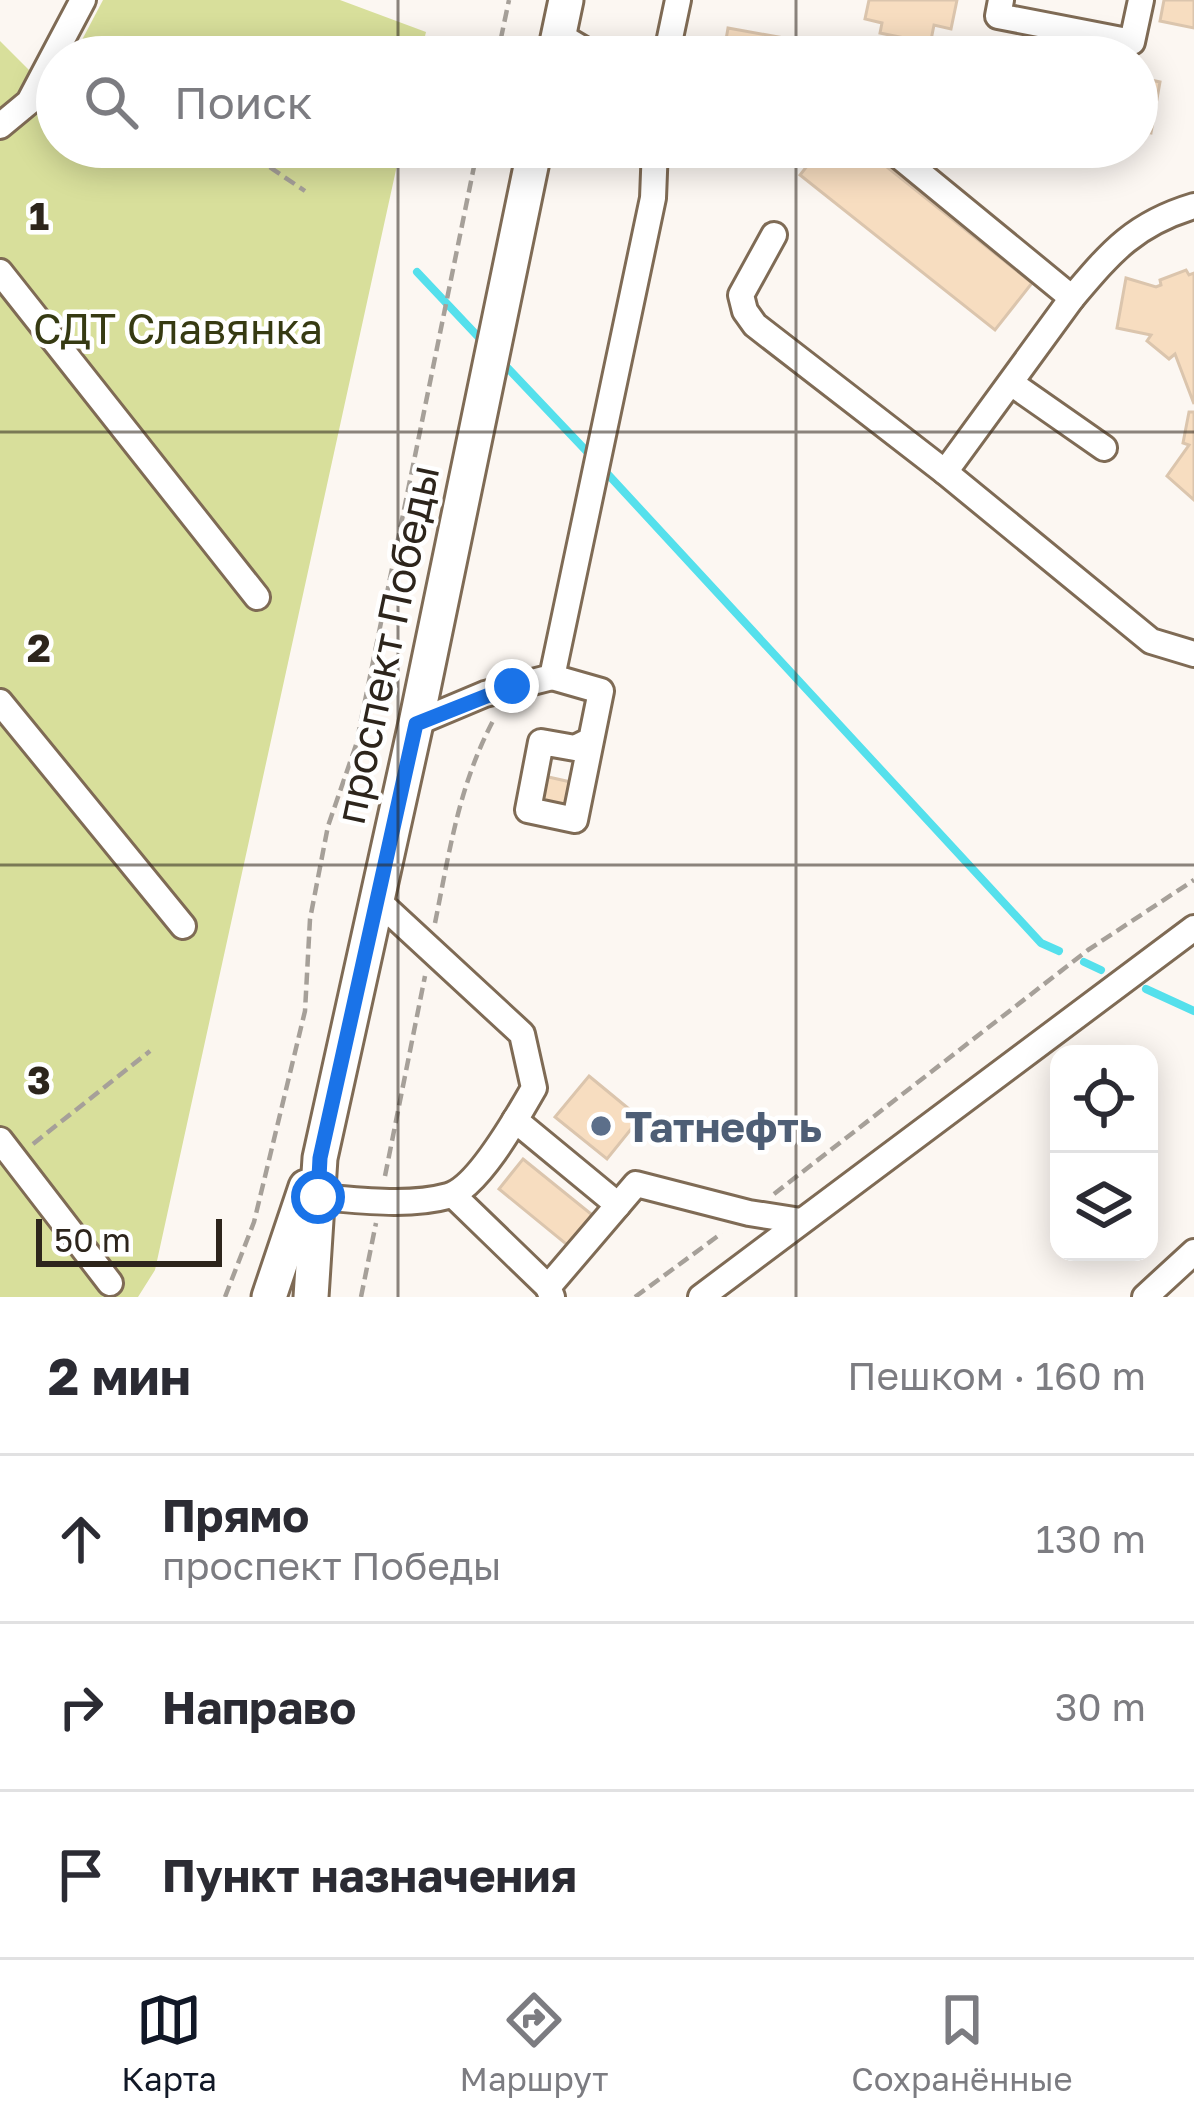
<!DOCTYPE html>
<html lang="ru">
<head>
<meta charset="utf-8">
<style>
  body { margin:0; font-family:"Golos Text",sans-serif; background:#f2f2f3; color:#2b2b33 }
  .controls { position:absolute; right:36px; bottom:36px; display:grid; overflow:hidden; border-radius:24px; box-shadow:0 6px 30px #0003 }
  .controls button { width:108px; height:108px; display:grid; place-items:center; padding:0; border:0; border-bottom:3px solid #e1e1e2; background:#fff; color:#2b2b33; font:60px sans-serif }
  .scale { position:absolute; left:36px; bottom:30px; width:186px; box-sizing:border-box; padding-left:12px; border:6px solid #2d251c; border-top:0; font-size:33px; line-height:42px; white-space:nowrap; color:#2d251c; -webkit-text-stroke:9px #fff; paint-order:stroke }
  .stop { position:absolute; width:36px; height:36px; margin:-27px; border:9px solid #1a73e8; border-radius:50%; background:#fff }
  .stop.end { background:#1a73e8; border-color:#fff; box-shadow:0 3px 12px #0008 }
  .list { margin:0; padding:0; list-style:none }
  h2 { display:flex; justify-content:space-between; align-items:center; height:156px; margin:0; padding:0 48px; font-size:51px }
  h2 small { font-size:39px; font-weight:400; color:#7c7c81 }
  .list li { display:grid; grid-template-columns:78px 1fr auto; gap:36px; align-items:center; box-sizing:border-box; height:168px; padding:0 48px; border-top:3px solid #e1e1e2 }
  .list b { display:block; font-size:45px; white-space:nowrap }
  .list p { margin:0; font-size:39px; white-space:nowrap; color:#7c7c81 }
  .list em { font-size:39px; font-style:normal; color:#7c7c81 }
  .icon { flex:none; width:66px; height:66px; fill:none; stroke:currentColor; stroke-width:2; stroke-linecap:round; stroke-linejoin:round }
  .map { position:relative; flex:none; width:1194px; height:1297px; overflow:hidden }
  .search { position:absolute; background:#fff; box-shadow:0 6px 30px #0003; left:36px; right:36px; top:36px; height:132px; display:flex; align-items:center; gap:30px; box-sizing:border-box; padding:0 42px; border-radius:66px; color:#7c7c81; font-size:45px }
  .sheet { height:660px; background:#fff }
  nav { display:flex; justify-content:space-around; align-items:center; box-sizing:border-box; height:168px; border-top:3px solid #e1e1e2; background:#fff; font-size:33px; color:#7c7c81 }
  nav a { display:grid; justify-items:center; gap:6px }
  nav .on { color:#111827 }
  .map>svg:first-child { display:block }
  .green { fill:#d8df9b }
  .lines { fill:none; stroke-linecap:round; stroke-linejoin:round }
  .stream { stroke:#55e0ec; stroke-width:8 }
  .building { fill:#f7ddc0; stroke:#dbc5ad; stroke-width:3 }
  .minor-casing { stroke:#7f6b55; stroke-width:30 }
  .major-casing { stroke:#7f6b55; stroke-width:39 }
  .path { stroke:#a6a099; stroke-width:4.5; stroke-dasharray:12 6; stroke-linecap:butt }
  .minor { stroke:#fff; stroke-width:24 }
  .major { stroke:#fff; stroke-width:33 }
  .route { stroke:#1a73e8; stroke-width:15 }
  .grid { fill:none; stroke:#2d251c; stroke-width:3; stroke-opacity:0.55 }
  .service-dot { fill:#5c6f8a; stroke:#fff; stroke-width:4.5 }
  .labels { text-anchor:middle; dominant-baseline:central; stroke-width:9; stroke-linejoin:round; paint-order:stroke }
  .park-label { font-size:42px; fill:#363a12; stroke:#fff }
  .street-label { font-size:42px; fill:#2d251c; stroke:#fff }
  .service-label { font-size:42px; font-weight:bold; fill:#4e5e75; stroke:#fff; text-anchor:start }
  .grid-label { font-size:39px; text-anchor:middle; font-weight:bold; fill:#2d251c; stroke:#fff; stroke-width:9; stroke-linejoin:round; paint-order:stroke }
</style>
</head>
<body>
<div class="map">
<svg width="1194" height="1297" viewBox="0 0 1194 1297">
  <rect width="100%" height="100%" fill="#fcf7f2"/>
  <g class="green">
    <polygon points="103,0 340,0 426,32 420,57 73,57"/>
    <polygon points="0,41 53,94 57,87 57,147 401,147 155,1270 138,1297 0,1297"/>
  </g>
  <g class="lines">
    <g class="stream">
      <polyline points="417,272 486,345"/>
      <polyline points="500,360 593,458"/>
      <polyline points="603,469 1041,943 1059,951"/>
      <polyline points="1084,962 1101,970"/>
      <polyline points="1146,989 1194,1011"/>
    </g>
  </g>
  <g class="building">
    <polygon points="869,0 957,0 951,29 934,25 929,50 913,47 914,40 880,33 882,23 865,19"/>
    <polygon points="1164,0 1194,0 1194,28 1160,21"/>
    <polygon points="728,28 812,43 810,57 723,57"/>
    <polygon points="1137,77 1160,82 1151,133 1137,130"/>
    <polygon points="822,147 862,147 1032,283 995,330 800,175"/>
    <polygon points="1186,270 1189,275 1194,273 1194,404 1175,354 1169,359 1147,341 1151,335 1117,328 1126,278 1156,287 1161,285 1160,280"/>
    <polygon points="1189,412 1194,412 1194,500 1167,476 1189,445 1183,443"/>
    <polygon points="544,776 575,783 570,808 538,801"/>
    <polygon points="589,1076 640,1118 607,1159 555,1117"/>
    <polygon points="523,1159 596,1218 571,1248 499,1189"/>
  </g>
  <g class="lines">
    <g class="minor-casing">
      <g id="minor">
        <polyline points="1001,0 998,16 1132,42 1141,0"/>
        <polyline points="559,35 596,57"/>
        <polyline points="666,57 678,0"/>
        <polyline points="0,126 29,102 83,0"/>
        <path d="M888,147L1072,298C1111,252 1134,224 1194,206"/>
        <polyline points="774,235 741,295 745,311 755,325 945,472 1151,641 1194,654"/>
        <polyline points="0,272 257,597"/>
        <polyline points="1011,383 1104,448"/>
        <polyline points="945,472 1072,298"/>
        <polyline points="552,677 601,691 575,820 528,810 541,742 575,748 591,740"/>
        <polyline points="0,702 183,926"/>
        <polyline points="416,723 485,694 552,677 653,198 655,147"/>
        <polyline points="515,1120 618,1205"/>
        <polyline points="0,1140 110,1283"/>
        <polyline points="453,1195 548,1287"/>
        <path d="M318,1197C359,1200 408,1207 448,1196C478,1188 519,1114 534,1088L522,1034L377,900"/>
        <polyline points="552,1297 548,1287 636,1184 749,1213 801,1221"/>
        <polyline points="701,1297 1194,928"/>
        <polyline points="1145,1297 1194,1252"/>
      </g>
    </g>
    <g class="major-casing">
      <g id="major">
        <polyline points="554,57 566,0"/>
        <polyline points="269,1297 306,1187"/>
        <polyline points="311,1297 320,1158 416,723 535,147"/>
      </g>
    </g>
    <g class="path">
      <polyline points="89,44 107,57"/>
      <polyline points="497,57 509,0"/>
      <polyline points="240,147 305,191"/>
      <path d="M435,923C450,849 459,784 495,717"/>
      <polyline points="33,1144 150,1051"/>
      <polyline points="385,1176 425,976"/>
      <polyline points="774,1194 1088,950 1194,880"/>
      <polyline points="225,1297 254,1222 305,1011 310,919 328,826 356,745 478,147"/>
      <polyline points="361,1297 376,1223"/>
      <polyline points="635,1297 722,1233"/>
    </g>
    <use href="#minor" class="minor"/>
    <use href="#major" class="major"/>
  </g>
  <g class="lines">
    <polyline class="route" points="318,1197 320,1158 416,724 512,686"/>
  </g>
  <path class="grid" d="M398,0V57M796,0V57M398,147V1297M796,147V1297M0,432H1194M0,865H1194"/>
  <circle class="service-dot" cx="601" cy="1126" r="12"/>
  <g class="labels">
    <g class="park-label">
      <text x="178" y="328">СДТ Славянка</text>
    </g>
    <g class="street-label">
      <text transform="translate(386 644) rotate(-78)">проспект Победы</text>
    </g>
    <g class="service-label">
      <text x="625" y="1126">Татнефть</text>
    </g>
  </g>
  <g class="grid-label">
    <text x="39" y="230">1</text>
    <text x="39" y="662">2</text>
    <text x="39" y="1094">3</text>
  </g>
</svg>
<div class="controls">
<button><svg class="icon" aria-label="locate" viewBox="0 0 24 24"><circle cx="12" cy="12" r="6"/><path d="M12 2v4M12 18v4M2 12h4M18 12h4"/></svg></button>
<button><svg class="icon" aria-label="layers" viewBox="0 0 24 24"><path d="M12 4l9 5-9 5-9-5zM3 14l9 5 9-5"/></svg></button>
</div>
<div class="scale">50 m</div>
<div class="stop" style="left:318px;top:1197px"></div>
<div class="stop end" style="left:512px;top:686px"></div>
<div class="search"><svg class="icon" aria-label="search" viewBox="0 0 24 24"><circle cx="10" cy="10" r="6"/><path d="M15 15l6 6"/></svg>Поиск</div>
</div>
<section class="sheet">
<h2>2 мин<small>Пешком · 160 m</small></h2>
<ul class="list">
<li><svg class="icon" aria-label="ahead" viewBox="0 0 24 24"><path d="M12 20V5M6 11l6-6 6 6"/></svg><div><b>Прямо</b><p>проспект Победы</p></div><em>130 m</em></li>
<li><svg class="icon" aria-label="right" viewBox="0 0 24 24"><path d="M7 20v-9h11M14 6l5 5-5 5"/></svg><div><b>Направо</b></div><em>30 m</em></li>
<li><svg class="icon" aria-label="arrive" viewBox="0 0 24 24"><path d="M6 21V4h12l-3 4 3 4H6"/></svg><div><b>Пункт назначения</b></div></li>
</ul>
</section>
<nav>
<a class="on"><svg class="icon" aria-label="map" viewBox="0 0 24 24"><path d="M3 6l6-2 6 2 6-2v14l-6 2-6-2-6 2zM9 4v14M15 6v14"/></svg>Карта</a>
<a><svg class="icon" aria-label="directions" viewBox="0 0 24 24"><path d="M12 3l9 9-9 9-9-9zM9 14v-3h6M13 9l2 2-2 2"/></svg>Маршрут</a>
<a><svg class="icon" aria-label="saved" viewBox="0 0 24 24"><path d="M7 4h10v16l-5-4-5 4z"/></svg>Сохранённые</a>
</nav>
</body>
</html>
